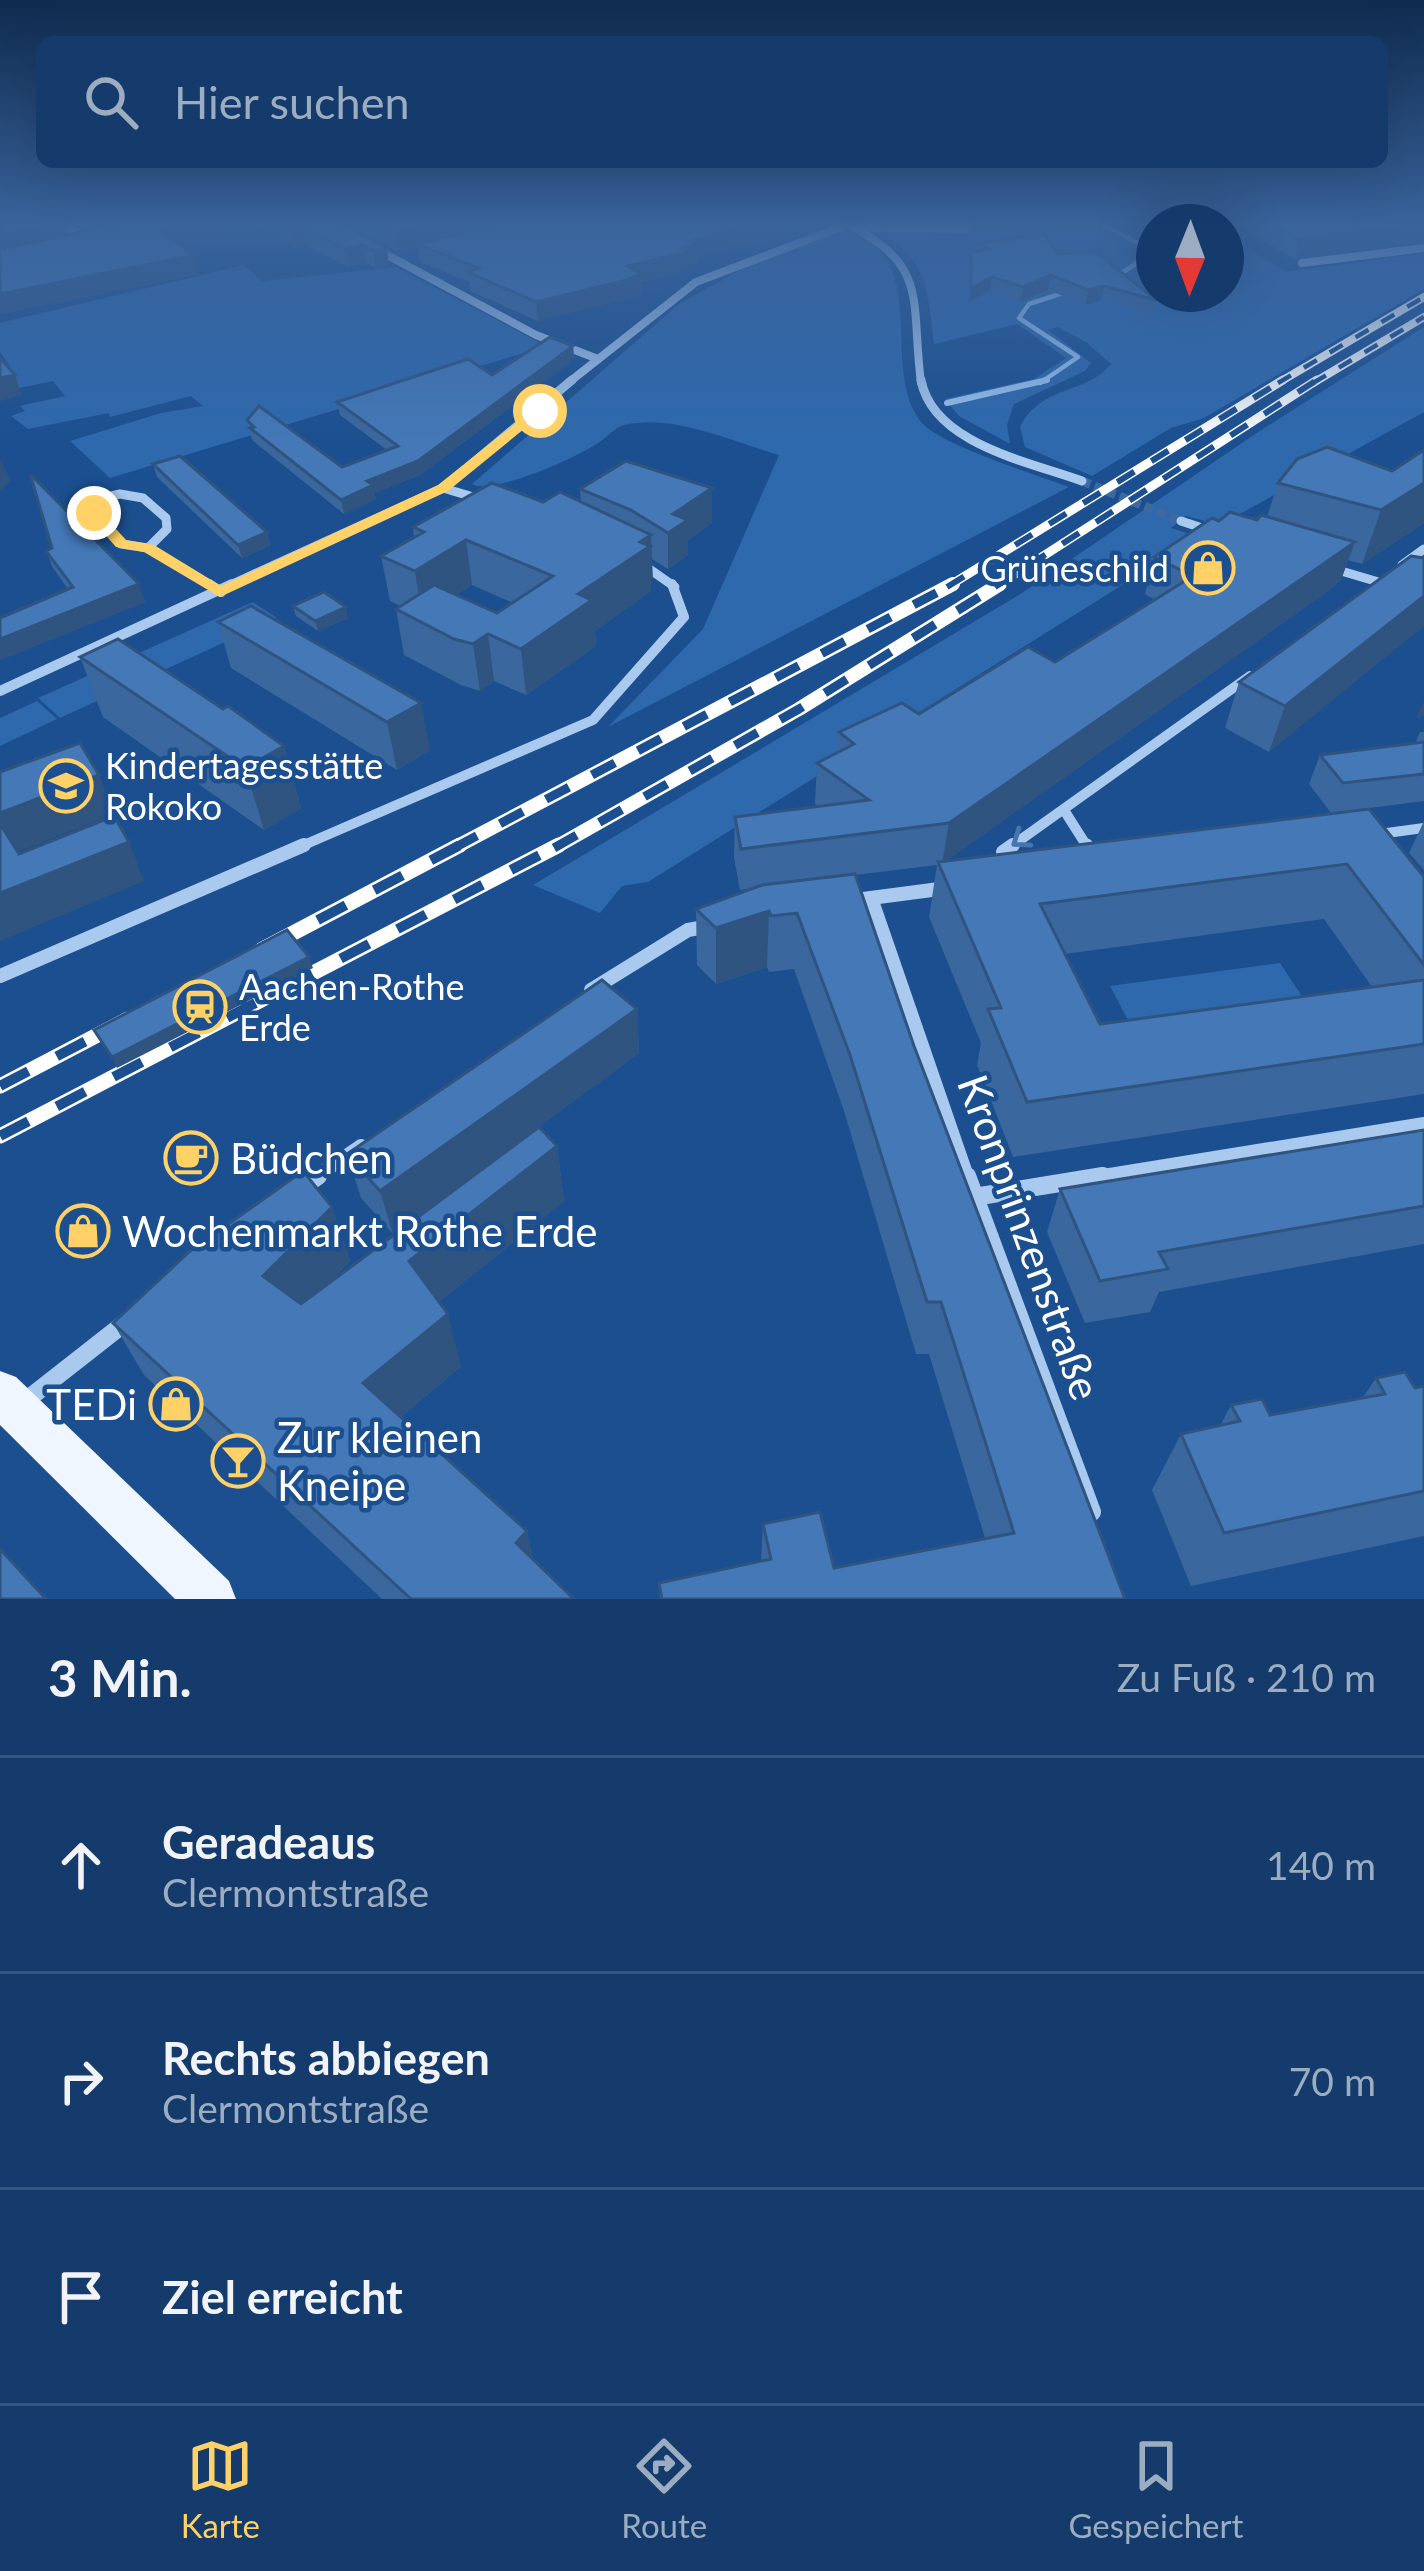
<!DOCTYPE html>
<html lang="de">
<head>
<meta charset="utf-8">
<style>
  body { margin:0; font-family:Lato,sans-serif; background:#214673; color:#f1f3f6 }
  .compass { position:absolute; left:1136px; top:204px; width:108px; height:108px; border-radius:50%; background:#143b6b; box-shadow:0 12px 48px #0002; rotate:181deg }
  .stop { position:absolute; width:36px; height:36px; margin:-27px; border:9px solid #ffd166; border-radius:50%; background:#fff }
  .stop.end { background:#ffd166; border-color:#fff; box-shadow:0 3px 12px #0008 }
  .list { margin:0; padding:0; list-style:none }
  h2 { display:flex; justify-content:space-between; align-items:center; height:156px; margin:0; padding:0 48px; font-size:51px }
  h2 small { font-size:39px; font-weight:400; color:#9dadc1 }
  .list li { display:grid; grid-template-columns:78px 1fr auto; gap:36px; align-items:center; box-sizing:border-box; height:216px; padding:0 48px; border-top:3px solid #33557e }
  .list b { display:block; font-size:45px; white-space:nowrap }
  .list p { margin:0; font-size:39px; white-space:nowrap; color:#9dadc1 }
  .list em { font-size:39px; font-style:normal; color:#9dadc1 }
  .icon { flex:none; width:66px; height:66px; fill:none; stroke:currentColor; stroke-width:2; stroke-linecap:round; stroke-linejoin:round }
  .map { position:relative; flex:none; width:1424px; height:1599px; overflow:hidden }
  .search { position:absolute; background:#143b6b; box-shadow:0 12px 48px #0002; left:36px; right:36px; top:36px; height:132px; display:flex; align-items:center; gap:30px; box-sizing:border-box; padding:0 42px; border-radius:18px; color:#9dadc1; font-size:45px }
  .sheet { height:804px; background:#143b6b }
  nav { display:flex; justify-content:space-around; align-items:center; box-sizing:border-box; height:168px; border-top:3px solid #33557e; background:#143b6b; font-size:33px; color:#9dadc1 }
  nav a { display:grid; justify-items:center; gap:6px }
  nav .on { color:#ffd166 }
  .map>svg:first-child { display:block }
  .green { fill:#2e69ad }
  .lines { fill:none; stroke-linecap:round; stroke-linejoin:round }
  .stream-far1 { stroke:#9cc4f0; stroke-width:4.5 }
  .stream { stroke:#9cc4f0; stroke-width:6 }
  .minor-tunnel { stroke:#3d69a0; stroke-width:9; stroke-dasharray:9 4.5; stroke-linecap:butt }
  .minor-far4 { stroke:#a9c9ee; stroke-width:8 }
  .minor-far3 { stroke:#a9c9ee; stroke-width:9 }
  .minor-far2 { stroke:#a9c9ee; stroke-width:10 }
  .minor-far1 { stroke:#a9c9ee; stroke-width:14 }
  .minor { stroke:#a9c9ee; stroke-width:18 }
  .primary { fill:#f0f6ff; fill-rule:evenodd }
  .rail-far3-casing { stroke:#fff; stroke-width:8 }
  .rail-far2-casing { stroke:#fff; stroke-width:9 }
  .rail-far1-casing { stroke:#fff; stroke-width:14 }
  .rail-casing { stroke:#fff; stroke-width:15 }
  .rail-far3 { stroke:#1b4f8f; stroke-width:4.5; stroke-dasharray:15; stroke-linecap:butt }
  .rail-far2 { stroke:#1b4f8f; stroke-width:6; stroke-dasharray:20; stroke-linecap:butt }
  .rail-far1 { stroke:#1b4f8f; stroke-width:9; stroke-dasharray:26; stroke-linecap:butt }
  .rail { stroke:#1b4f8f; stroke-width:10; stroke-dasharray:32; stroke-linecap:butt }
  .wall { fill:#3a679d; fill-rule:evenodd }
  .shaded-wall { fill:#305480 }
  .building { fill:#4478b7; stroke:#305480; stroke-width:3 }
  .oneway { stroke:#4674ac }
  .route { fill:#ffd166 }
  .labels { text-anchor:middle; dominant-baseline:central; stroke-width:9; stroke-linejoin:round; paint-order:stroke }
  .poi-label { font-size:36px; fill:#fff; stroke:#1b4f8f; text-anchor:start }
  .near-poi-label { font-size:42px; fill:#fff; stroke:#1b4f8f; text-anchor:start }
  .near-street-label { font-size:42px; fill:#fff; stroke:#1b4f8f }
</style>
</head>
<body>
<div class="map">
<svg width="1424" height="1599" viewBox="0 0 1424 1599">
  <rect width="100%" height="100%" fill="#1b4f8f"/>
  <g class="green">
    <path d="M857,221H1220L1224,222H1154V294H1226V223L1246,238L1247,248L1287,272L1424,253V289L1204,418L1171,428L1092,476L1025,447L1020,427C1042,384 1084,396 1111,364L1086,342L1057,327L1048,330L1091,363L1085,371L1014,404L1007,425L1010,444L959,416L945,399L1034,379L1066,358L1017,324L934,344C926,275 925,252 857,221Z"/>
    <path d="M843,232C936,251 876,371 923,424C944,446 1037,475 1069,487L608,727L703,629L779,455C734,442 672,413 624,425C613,428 604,441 593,446C573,459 490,496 472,484L679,304L766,256Z"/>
    <polygon points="244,265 262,281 396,267 546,346 110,478 70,441 161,413 203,406 191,396 110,417 109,413 28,429 11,416 25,411 20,406 65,396 53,381 5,391 11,368 0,352 0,323"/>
    <polygon points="1424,327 1424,412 1220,525 1186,516 1171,528 1199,537 648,882 622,886 600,913 533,885 1019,595 1258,432"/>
    <polygon points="253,602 277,618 60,718 38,698"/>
    <polygon points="37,701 57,719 0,746 0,718"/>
    <polygon points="1280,963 1303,998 1129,1022 1110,986"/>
  </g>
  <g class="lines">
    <g class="stream-far1">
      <polyline points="1097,221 1154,252"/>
      <polyline points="1114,278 1154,252"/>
      <polyline points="1040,383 1078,357 1019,318 1029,304 1069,291"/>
    </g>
    <polyline class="stream" points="947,403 1047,380"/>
    <polyline class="minor-tunnel" points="1082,481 1181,521"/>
    <g class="minor-far4">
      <polyline points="56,221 89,239"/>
      <path d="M841,221C931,265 910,296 921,383"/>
      <polyline points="856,227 966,229 970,221"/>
      <polyline points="374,248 536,335 598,359"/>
      <polyline points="1302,263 1424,248"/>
      <polyline points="568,383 696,282 849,224"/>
    </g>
    <g class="minor-far3">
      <path d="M921,380C933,444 1030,462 1082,481"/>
      <polyline points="443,488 480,499"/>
      <polygon points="120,494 143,498 166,518 167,529 148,548 121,544 94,513 98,499"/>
      <polyline points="1181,521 1214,532"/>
      <polyline points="148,548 214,587"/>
      <polyline points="638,561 675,587"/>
      <polyline points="1402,565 1424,549"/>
      <polyline points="1331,568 1392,586"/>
      <polyline points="226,587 443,488 572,380"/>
    </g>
    <g class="minor-far2">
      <polyline points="209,584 221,592"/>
      <polyline points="1387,584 1392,586"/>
      <polyline points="0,691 232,584"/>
      <polyline points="1064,810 1088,848"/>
      <polyline points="1372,835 1424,828"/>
      <polyline points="297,848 593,720 684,617 672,584"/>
      <polyline points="1009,848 1250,676"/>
    </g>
    <g class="minor-far1">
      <polyline points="1086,845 1094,857"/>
      <polyline points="1012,868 1003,852 1013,845"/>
      <polyline points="871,898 968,1179"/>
      <polyline points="848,901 947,888"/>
      <polyline points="0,976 304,845"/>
      <polyline points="591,990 688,930 710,926"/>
      <polyline points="313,1179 361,1146"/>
      <polyline points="1085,1179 1424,1124"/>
    </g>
    <g class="minor">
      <polyline points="967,1176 1092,1512"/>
      <polyline points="299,1189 318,1176"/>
      <polyline points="974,1197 1103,1176"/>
      <polyline points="24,1402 126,1322"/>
    </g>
    <polygon class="primary" points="0,1371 16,1377 229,1581 236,1599 175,1599 0,1425"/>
    <g class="rail-far3-casing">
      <g id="rail-far3">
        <polyline points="1278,383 1424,297"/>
        <polyline points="1313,383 1424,317"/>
      </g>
    </g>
    <g class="rail-far2-casing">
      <g id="rail-far2">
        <polyline points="947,587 1283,380"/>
        <polyline points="995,587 1317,380"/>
      </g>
    </g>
    <g class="rail-far1-casing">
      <g id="rail-far1">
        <polyline points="454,848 953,584"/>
        <polyline points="554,848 799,709 1000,584"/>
      </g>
    </g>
    <g class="rail-casing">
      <g id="rail">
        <polyline points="261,950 460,845"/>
        <polyline points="0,1086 128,1019"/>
        <polyline points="0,1136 559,845"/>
      </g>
    </g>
    <use href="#rail-far3" class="rail-far3"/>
    <use href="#rail-far2" class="rail-far2"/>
    <use href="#rail-far1" class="rail-far1"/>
    <use href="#rail" class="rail"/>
  </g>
  <g class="wall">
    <polygon points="65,221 69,234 89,230 68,221 335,221 387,248 389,266 376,269 365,263 349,267 305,245 296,247 256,224 178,243 198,274 0,314"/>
    <polygon points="340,221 806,221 806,224 698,257 698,262 688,265 688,270 642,282 642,293 628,299 538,321 470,291 470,282 420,262 418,246 397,251"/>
    <polygon points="1228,221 1424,221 1424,242 1295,259"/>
    <polygon points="980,243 1057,254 1156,300 1153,314 1102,300 1085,305 1048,290 1021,302 990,291 969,302 971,252 978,251"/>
    <polygon points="573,346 574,359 420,475 374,493 376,499 344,514 253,441 250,434 247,420 342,467 387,450 340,415 337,402 492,375"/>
    <path d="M1424,450V523L1362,564L1348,560L1341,580L1328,591L946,861L1369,809L1424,877V1094L1013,1157L977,1065L981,1043L929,917L937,865L855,875L914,1046L1125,1599H660L659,1583L761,1561L763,1524L834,1568L985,1538L929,1354H916L844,1111L794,969L769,972L767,967L716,984L697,965L696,909L755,888L740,890L734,858L735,817L818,806L815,804L817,763L837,753L839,732L919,714L1055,662L1155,600L1145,594L1154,557L1219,521L1257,520L1267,517L1278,483L1392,471ZM1324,919L1372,987L1100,1024L1065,954Z"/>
    <polygon points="153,464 267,532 270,546 242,558 157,477"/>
    <path d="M580,489L712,523L688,540V555L668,569L652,559L651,591L595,631L596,646L526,695L494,681L480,691L461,685L404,655L396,609L400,606L390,601L381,556L414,537L413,527L543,502H581ZM472,585L513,603L497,613L456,595Z"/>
    <polygon points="46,551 145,602 0,660 0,618 68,589 53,568"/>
    <polygon points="1411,556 1269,752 1225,728 1239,682"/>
    <polygon points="251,606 430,750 397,770 231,668 218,622"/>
    <polygon points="293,606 348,618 318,631 296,616"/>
    <polygon points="80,657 223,709 284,746 301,808 264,830 103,717"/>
    <polygon points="1420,732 1424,732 1424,801 1331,813 1309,784 1320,755 1415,744"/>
    <polygon points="1424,821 1424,870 1409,853"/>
    <polygon points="637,1009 639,1053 393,1234 361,1198 347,1154"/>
    <polygon points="1424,1130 1424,1244 1159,1292 1150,1312 1085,1323 1047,1232 1060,1189"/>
    <polygon points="557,1146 564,1201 439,1302 461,1366 401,1417 527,1531 533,1559 574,1599 382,1599 144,1375 113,1323 332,1207 350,1261 329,1283"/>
    <polygon points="1376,1378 1415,1388 1424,1386 1424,1536 1191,1586 1152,1490 1181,1434 1220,1426 1231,1405 1270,1415 1362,1399"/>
  </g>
  <g class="shaded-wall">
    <polygon points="65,221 70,238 0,255 0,235"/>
    <polygon points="90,221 143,221 94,232"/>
    <polygon points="193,221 255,221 256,224 163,246 158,229"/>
    <polygon points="443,221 512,221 397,251 394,233"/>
    <polygon points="760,221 806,221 806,224 698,257 698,262 688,265 688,270 642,282 642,293 628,299 538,321 536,302 627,266 682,249 691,241"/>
    <polygon points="1424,223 1424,242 1295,259 1300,239"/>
    <polygon points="302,227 305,245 296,247 293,229"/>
    <polygon points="362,245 365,263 349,267 346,249"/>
    <polygon points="387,248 389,266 376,269 374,251"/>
    <polygon points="194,255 198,274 0,314 0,294"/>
    <polygon points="1051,275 1048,290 1021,302 1023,287"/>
    <polygon points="992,277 990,291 969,302 971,288"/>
    <polygon points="1104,286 1102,300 1085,305 1088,290"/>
    <polygon points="573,346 574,359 420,475 374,493 376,499 344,514 341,500"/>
    <polygon points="15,375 22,395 0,401 0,378"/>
    <polygon points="1,459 10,481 0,492 0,461"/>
    <polygon points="1424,483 1424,523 1362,564 1381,510"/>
    <polygon points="712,488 712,523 688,540 688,555 668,569 668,533 673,514"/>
    <polygon points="267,532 270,546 242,558 238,545"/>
    <polygon points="651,535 653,580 651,581 651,591 595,631 596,646 526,695 521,649 578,594"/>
    <polygon points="466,540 472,585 422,616 415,571"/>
    <polygon points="1355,542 1341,580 1328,591 942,864 949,823"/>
    <polygon points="139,584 145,602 0,660 0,639"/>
    <polygon points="1424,596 1424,626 1269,752 1285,706"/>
    <polygon points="346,607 348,618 318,631 315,621"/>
    <polygon points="488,634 494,681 480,691 473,644"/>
    <polygon points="1424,701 1424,715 1416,718"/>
    <polygon points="421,703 430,750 397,770 387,722"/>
    <polygon points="284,746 301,808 264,830 245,768"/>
    <polygon points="99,775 114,814 12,854 0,827 0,813"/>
    <polygon points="129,842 144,881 0,941 0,893"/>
    <polygon points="769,911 767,967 716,984 716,928"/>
    <polygon points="309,957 313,968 117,1068 112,1057"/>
    <polygon points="637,1009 639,1053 393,1234 380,1191"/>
    <polygon points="557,1146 564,1201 424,1314 409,1261"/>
    <polygon points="332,1207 350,1261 285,1328 263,1276"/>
    <polygon points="448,1314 461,1366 382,1433 363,1383"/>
    <polygon points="527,1531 537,1577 516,1543"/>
  </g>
  <g class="building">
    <polygon points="0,221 63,221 0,235"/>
    <polygon points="132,221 193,221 158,229 194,255 0,294 0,249"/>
    <polygon points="277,221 335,221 387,248 374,251 362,245 346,249 302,227 293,229"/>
    <polygon points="370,221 443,221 394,233"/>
    <polygon points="506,221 760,221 691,241 698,244 682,249 688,252 627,266 641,274 627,280 536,302 468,272 479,268 417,244"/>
    <polygon points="1267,221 1424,221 1424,223 1300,239"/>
    <polygon points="1045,234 1057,254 1096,252 1156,300 1104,286 1088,290 1051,275 1023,287 992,277 971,288 971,252 989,249 980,243"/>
    <polygon points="550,337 573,346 418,461 367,481 373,485 341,500 250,428 254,427 247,420 259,406 342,467 398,446 337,402 468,359 492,375"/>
    <polygon points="0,358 15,375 0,378"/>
    <polygon points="1327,447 1392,471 1424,450 1424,483 1381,510 1278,483 1297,459"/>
    <polygon points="180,456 267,532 238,545 153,464"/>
    <polygon points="626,461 712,488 673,514 688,520 668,533 631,510 580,489"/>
    <polygon points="30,474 139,584 0,639 0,618 73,587 46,551 52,548"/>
    <polygon points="492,483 543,502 560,492 651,535 640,542 650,546 578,594 592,600 521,649 488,634 473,644 454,639 396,609 434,585 497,613 553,576 466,540 415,571 381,556 424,532 413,527"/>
    <polygon points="1230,512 1257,520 1261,515 1355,542 949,823 741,849 735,817 869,800 817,763 854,744 839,732 902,703 919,714 1028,647 1055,662 1193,576 1154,557 1212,518 1219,521"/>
    <polygon points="1411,556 1424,558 1424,596 1285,706 1239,682"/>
    <polygon points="324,592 346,607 315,621 293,606"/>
    <polygon points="251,606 421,703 387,722 218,622"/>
    <polygon points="118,639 223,709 228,706 284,746 245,768 80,657"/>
    <polygon points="1424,742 1424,774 1343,783 1320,755"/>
    <polygon points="80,743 99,775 0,813 0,772"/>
    <polygon points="1369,809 1424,877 1424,965 1347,864 1040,904 1100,1024 1424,980 1424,1044 1027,1102 988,1009 1001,1008 938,862"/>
    <polygon points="114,816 129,842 0,893 0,824 19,854"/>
    <polygon points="855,874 914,1046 1125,1599 662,1599 659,1583 771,1559 763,1524 820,1512 834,1568 1014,1533 941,1302 927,1302 850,1055 797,913 771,916 769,911 716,928 696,909 762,885"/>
    <polygon points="287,930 309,957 112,1057 94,1030"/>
    <polygon points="602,980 637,1009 380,1191 347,1154"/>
    <polygon points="539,1127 557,1146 409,1261 448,1314 363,1383 527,1531 516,1543 574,1599 411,1599 113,1323 189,1252 303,1171 332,1207 263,1276 301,1304"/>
    <polygon points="1424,1130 1424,1206 1159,1252 1168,1269 1100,1281 1060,1189"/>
    <polygon points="1405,1372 1415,1388 1424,1386 1424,1491 1224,1533 1181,1434 1240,1421 1231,1405 1262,1399 1270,1415 1385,1394 1376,1378"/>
    <polygon points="0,1549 46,1599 0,1599"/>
  </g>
  <defs><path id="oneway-chevron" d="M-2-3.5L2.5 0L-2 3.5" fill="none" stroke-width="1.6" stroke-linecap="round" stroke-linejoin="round" transform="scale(3)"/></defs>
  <use class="oneway" href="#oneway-chevron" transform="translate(1020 840) rotate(145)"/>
  <linearGradient id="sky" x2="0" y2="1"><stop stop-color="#0f2b4f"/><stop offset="0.5" stop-color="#39639b"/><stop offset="1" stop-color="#39639b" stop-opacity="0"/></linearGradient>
  <rect width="1424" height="445" fill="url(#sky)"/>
  <polygon class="route" points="535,408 546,411 448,491 220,597 144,552 116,547 86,513 99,510 126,540 154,545 221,586 438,485"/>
  <defs>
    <g id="shop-ring" transform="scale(2.7)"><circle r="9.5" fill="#1b4f8f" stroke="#ffd166" stroke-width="1.5"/><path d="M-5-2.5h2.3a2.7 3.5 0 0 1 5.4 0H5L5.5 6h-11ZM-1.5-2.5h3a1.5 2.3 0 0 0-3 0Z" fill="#ffd166"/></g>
    <g id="school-ring" transform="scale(2.7)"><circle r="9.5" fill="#1b4f8f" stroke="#ffd166" stroke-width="1.5"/><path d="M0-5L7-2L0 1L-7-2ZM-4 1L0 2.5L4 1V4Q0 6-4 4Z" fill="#ffd166"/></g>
    <g id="station-ring" transform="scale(2.7)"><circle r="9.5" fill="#1b4f8f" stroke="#ffd166" stroke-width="1.5"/><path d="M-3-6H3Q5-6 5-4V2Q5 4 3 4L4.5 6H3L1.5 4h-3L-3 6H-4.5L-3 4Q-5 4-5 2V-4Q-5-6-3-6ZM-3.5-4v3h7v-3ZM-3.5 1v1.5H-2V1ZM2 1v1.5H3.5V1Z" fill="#ffd166"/></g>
    <g id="cafe-ring" transform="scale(2.7)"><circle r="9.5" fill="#1b4f8f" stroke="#ffd166" stroke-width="1.5"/><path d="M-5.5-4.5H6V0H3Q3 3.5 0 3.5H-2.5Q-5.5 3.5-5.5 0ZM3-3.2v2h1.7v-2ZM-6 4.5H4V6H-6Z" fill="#ffd166"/></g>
    <g id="bar-ring" transform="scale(2.7)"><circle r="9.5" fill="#1b4f8f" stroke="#ffd166" stroke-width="1.5"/><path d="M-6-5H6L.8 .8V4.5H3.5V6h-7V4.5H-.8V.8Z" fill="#ffd166"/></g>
  </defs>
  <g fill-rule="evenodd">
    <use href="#shop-ring" x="1208" y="568"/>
    <use href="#school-ring" x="66" y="786"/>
    <use href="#station-ring" x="200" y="1007"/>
    <use href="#cafe-ring" x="191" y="1158"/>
    <use href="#shop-ring" x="83" y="1231"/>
    <use href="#shop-ring" x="176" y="1404"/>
    <use href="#bar-ring" x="238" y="1461"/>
  </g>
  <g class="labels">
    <g class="poi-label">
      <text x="1169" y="568" text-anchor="end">Grüneschild</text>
      <text x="105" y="765">Kindertagesstätte<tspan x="105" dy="41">Rokoko</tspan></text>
      <text x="239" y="986">Aachen-Rothe<tspan x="239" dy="41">Erde</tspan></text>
    </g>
    <g class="near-poi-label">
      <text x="230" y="1158">Büdchen</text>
      <text x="122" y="1231">Wochenmarkt Rothe Erde</text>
      <text x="137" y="1404" text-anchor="end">TEDi</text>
      <text x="277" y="1437">Zur kleinen<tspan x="277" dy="48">Kneipe</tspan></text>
    </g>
    <g class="near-street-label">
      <text transform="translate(1030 1237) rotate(70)">Kronprinzenstraße</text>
    </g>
  </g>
</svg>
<svg class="compass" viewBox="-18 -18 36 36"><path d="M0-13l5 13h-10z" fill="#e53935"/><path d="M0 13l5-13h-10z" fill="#9dadc1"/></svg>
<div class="stop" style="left:540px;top:411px"></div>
<div class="stop end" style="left:94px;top:513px"></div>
<div class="search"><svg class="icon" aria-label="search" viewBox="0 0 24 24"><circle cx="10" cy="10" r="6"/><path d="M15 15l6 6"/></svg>Hier suchen</div>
</div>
<section class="sheet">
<h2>3 Min.<small>Zu Fuß · 210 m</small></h2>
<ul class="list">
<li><svg class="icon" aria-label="ahead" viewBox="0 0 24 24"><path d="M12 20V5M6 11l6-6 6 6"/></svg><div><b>Geradeaus</b><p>Clermontstraße</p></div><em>140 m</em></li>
<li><svg class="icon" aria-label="right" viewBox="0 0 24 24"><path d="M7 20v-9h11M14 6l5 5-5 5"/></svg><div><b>Rechts abbiegen</b><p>Clermontstraße</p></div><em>70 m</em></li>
<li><svg class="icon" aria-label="arrive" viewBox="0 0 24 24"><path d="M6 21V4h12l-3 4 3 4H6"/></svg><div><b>Ziel erreicht</b></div></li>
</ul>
</section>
<nav>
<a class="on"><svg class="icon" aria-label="map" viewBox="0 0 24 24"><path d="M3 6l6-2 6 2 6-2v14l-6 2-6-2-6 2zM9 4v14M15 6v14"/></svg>Karte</a>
<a><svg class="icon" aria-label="directions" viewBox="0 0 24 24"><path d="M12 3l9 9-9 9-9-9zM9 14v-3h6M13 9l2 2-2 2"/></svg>Route</a>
<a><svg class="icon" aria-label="saved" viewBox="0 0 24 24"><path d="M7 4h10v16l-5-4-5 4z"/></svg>Gespeichert</a>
</nav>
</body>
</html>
